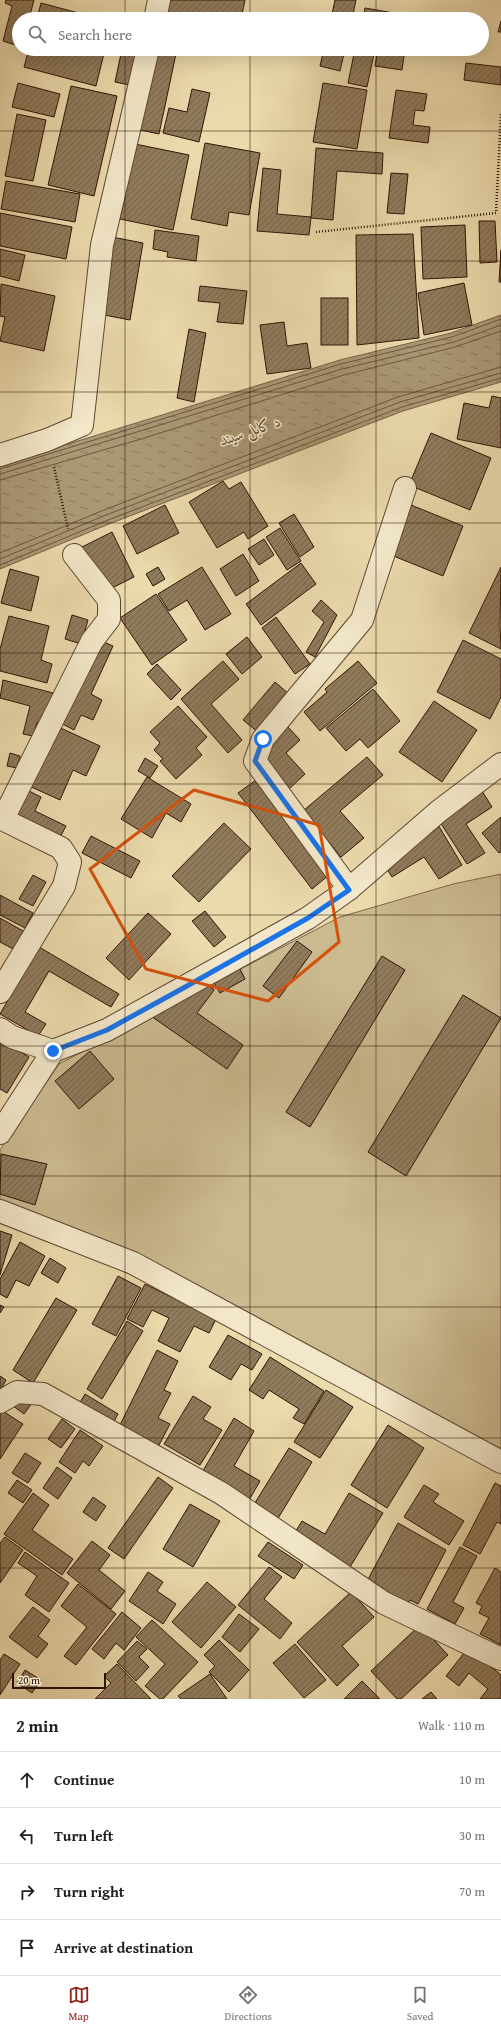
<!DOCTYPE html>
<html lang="en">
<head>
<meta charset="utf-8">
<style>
  body { margin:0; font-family:"Gentium Book Plus",Amiri,serif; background:#f6f6f6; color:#202124 }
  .scale { position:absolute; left:12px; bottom:10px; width:94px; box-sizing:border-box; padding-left:4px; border:2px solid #2d1506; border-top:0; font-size:11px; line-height:14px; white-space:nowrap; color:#2d1506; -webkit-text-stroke:3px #f2e7c9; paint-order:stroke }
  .stop { position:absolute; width:12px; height:12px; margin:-9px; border:3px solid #1a73e8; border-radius:50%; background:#fff }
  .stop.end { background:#1a73e8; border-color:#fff; box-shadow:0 1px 4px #0008 }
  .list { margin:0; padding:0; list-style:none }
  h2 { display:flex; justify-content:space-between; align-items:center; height:52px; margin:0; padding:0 16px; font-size:17px }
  h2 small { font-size:13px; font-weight:400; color:#757577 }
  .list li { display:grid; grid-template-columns:26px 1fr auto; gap:12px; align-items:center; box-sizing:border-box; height:56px; padding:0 16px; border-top:1px solid #e0e0e0 }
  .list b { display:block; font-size:15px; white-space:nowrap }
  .list em { font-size:13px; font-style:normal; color:#757577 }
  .icon { flex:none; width:22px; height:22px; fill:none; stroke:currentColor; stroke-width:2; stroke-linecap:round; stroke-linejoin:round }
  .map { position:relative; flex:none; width:501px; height:1699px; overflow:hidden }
  .search { position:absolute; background:#fff; box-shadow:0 4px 16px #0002; left:12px; right:12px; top:12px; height:44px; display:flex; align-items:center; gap:10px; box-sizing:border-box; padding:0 14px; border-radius:22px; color:#757577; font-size:15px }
  .sheet { height:276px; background:#fff }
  nav { display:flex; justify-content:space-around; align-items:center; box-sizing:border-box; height:56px; border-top:1px solid #e0e0e0; background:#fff; font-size:11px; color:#757577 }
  nav a { display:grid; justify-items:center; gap:2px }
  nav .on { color:#8f2418 }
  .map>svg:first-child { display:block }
  .garden { fill:#cbb990; stroke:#7c674b }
  .water { fill:url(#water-ripples); stroke:#786348 }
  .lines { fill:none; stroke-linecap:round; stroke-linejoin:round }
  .shore { stroke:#6c563d; stroke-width:1 }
  .building { fill:url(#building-hatch); stroke:#2d1506 }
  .minor-casing { stroke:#5c4630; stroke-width:24 }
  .path { stroke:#2d1506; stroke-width:2.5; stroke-dasharray:1 2; stroke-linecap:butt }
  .minor { stroke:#f2e7c9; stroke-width:22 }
  .route { stroke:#1a73e8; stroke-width:5 }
  .marked { fill:none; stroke:#d5520b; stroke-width:3; stroke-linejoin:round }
  .grid { fill:none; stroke:#2d1506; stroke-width:1; stroke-opacity:0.55 }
  .labels { text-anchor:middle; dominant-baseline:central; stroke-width:3; stroke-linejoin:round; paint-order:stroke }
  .water-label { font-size:16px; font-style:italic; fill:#5f4932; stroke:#f2e7c9 }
</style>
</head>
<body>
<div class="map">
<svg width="501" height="1699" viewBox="0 0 501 1699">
  <defs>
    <pattern id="water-ripples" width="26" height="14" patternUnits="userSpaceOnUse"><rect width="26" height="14" fill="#aa9774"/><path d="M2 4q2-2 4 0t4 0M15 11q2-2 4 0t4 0" fill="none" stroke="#8b7a5d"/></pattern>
    <pattern id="building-hatch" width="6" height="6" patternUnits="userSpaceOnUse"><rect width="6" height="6" fill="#907b5c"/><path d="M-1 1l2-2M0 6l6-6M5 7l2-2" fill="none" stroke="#76644a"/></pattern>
  </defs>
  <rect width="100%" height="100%" fill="#ebdaac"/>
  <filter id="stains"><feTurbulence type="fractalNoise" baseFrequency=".005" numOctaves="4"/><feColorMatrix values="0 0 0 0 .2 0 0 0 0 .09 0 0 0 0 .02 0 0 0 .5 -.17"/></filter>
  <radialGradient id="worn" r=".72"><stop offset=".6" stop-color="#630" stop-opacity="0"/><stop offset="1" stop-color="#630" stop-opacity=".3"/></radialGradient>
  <polygon class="garden" points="501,874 501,1467 0,1207 0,1150 59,1064 340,917 453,884"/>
  <polygon class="water" points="501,315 501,382 403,411 109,524 0,569 0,465 340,360 451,333"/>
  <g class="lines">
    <g class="shore">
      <polyline points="0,469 341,364 452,337 501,319"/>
      <polyline points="0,474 342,369 454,342 501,325"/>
      <polyline points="0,480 141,439 344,375 455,347 501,331"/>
      <polyline points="0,553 104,510 398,397 501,367"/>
      <polyline points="0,559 106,515 400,402 501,373"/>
      <polyline points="0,565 108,520 402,407 501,378"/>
    </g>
  </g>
  <g class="building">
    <polygon points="6,0 34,0 29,19 19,19 19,46 3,41 12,6 5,3"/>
    <polygon points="170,0 245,0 241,19 165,19"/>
    <polygon points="335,0 356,0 352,19 331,19"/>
    <polygon points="41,3 101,19 37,19"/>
    <polygon points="365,8 411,16 410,19 363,19"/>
    <polygon points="501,21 501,32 498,32"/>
    <polygon points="29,49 105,49 96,86 24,67"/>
    <polygon points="122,49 143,49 135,86 115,82"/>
    <polygon points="153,49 177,49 159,134 136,129"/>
    <polygon points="324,49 345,49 340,71 320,66"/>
    <polygon points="355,49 375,49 367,87 348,83"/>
    <polygon points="378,49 405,49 402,70 375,66"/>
    <polygon points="466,63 501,67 501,85 464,80"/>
    <polygon points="18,83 60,94 54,117 12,107"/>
    <polygon points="323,83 367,90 357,149 313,142"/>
    <polygon points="71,86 117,96 94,196 48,185"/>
    <polygon points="192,89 210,93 199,142 163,133 169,108 187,112"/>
    <polygon points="396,90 427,94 424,111 415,110 413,125 430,127 428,143 389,138"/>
    <polygon points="17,114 46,120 33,181 5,176"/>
    <polygon points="205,143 260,153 249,215 229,212 227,226 191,219"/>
    <polygon points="135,144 189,155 173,230 120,219"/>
    <polygon points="316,148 383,153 382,174 337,171 333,220 311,218"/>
    <polygon points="263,168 281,170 277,214 311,217 309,235 257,231"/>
    <polygon points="391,173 408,174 404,214 387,213"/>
    <polygon points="6,181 80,194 75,222 1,209"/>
    <polygon points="0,213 72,227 66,259 0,246"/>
    <polygon points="479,221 495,221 497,262 480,263"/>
    <polygon points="465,225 467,277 423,279 421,227"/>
    <polygon points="155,230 199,236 196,261 167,257 168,252 153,249"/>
    <polygon points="413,234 419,338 357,345 356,235"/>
    <polygon points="112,237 143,243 130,320 99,314"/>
    <polygon points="0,249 25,255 19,281 0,276"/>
    <polygon points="501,250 501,282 499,282"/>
    <polygon points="464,283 472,325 424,335 418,293"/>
    <polygon points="1,284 55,296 44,351 0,341 5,317 0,316"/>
    <polygon points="200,286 247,291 243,324 217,322 220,303 198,301"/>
    <rect x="321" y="298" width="27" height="47"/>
    <polygon points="284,322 287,346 307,343 311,368 267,374 260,325"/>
    <polygon points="189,329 206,333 194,402 177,398"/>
    <polygon points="492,396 501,398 501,448 457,439 464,403 489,408"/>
    <polygon points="431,433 491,458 470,510 409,485"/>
    <polygon points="223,481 229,489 241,482 268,526 248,539 244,532 217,548 189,502"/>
    <polygon points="406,503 463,526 443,576 386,553"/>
    <polygon points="165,505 179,533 137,554 123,526"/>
    <polygon points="294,514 314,547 300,557 279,523"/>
    <polygon points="280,528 301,561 287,570 266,537"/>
    <polygon points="112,532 134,577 104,592 82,547"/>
    <polygon points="264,539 274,555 259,565 248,549"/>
    <polygon points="243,554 259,581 236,596 220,569"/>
    <polygon points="301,563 316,584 261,625 246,604"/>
    <polygon points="158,567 165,579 153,586 146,574"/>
    <polygon points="202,567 231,614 205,630 187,600 169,611 158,594"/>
    <polygon points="501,567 500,626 501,649 469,633"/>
    <polygon points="10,569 39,577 31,611 1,603"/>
    <polygon points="156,594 187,640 152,665 120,618"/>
    <polygon points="321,600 337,615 315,657 306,652 324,622 312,611"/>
    <polygon points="72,615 88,620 81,644 65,639"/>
    <polygon points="9,616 49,626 41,660 52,664 47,683 0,671 0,649"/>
    <polygon points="276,617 310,664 295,674 262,628"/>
    <polygon points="247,637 262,657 242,674 226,654"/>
    <polygon points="97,639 113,646 91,694 102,700 93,720 81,715 74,730 59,722"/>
    <polygon points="463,640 501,659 501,697 490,719 437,692"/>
    <polygon points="223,661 239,679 211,704 242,740 228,753 181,699"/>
    <polygon points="358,661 377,683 320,731 304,712 327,692 325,689"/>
    <polygon points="157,664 181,690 171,700 147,674"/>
    <polygon points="3,680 53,693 46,724 37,722 33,736 23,734 30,706 0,698"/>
    <polygon points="275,682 290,695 259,733 243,720"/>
    <polygon points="373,689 400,721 368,748 360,739 346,751 326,728"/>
    <polygon points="434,701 477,730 442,782 399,752"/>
    <polygon points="178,706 207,737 196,748 202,755 176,779 160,761 163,759 154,750 160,743 150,732"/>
    <polygon points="54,725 100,746 86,776 73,770 60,800 27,785"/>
    <polygon points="288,727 300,740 286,753 305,774 288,790 264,764 264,750"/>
    <polygon points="10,753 20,756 17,768 7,766"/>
    <polygon points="367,757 383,775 340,811 364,838 341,857 303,811"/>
    <polygon points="145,758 158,766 150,778 138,771"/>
    <polygon points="147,777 191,804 181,822 166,813 152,838 121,819"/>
    <polygon points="256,780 329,875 312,889 238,793"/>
    <polygon points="25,789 41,797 35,811 66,826 58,841 11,819"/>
    <polygon points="482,791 492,807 466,824 485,853 467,864 438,819"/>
    <polygon points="501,817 501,852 499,853 482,833"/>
    <polygon points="224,823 251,849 199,902 172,876"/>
    <polygon points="437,823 462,865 439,879 424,857 392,877 383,863"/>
    <polygon points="91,836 140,861 131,878 82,853"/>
    <polygon points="33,875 46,882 33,906 19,899"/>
    <polygon points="0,895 33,913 25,928 0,915"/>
    <polygon points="205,911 226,937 214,947 192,921"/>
    <polygon points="148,913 171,934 129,980 106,958"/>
    <polygon points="0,918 25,932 15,950 0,942"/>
    <polygon points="297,941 312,952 279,998 263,986"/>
    <polygon points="39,947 119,994 111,1007 49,971 25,1012 46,1024 38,1036 0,1014"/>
    <polygon points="382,956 405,970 310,1127 286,1112"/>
    <polygon points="239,967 245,979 220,993 213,981"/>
    <polygon points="203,982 214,990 197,1013 243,1045 227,1069 151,1016"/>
    <polygon points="463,995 501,1018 406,1176 368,1152"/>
    <polygon points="0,1040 29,1057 7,1093 0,1089"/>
    <polygon points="90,1051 114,1079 79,1109 55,1081"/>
    <polygon points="1,1154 47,1164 35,1205 0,1194"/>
    <polygon points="0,1231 12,1235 0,1275"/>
    <polygon points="20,1242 45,1256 29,1286 16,1280 7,1298 0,1294 0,1279"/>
    <polygon points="50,1258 66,1268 58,1283 41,1273"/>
    <polygon points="118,1276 141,1288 116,1336 92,1324"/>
    <polygon points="145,1284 216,1319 209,1333 194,1326 180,1352 158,1341 169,1318 152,1310 143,1327 127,1319"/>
    <polygon points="56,1298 77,1310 33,1383 13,1370"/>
    <polygon points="0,1305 4,1307 0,1313"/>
    <polygon points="127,1321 143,1331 102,1399 87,1389"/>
    <polygon points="228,1335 262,1354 252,1370 241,1364 231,1380 209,1367"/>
    <polygon points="157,1350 178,1361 164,1390 171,1393 158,1418 170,1424 158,1447 119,1427"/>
    <polygon points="270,1357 324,1391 304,1424 293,1418 299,1409 269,1390 263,1399 249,1390"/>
    <polygon points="0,1376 6,1380 0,1391"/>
    <polygon points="326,1390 353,1407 320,1458 294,1442"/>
    <polygon points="20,1393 32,1403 24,1414 12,1405"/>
    <polygon points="85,1394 118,1414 110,1429 76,1409"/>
    <polygon points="193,1396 211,1407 203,1419 222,1430 200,1465 164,1444"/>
    <polygon points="1,1410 23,1424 0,1459 0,1411"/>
    <polygon points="234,1418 254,1431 234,1466 260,1481 248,1502 201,1474"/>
    <polygon points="62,1419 75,1429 61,1448 48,1439"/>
    <polygon points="388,1425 424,1448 387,1508 351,1485"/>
    <polygon points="80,1430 103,1446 89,1466 83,1461 75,1473 59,1462"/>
    <polygon points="289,1448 312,1462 277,1520 253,1506"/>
    <polygon points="25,1453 41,1463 28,1483 12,1473"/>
    <polygon points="57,1467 72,1478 58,1499 43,1488"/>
    <polygon points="158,1477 173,1488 124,1559 108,1548"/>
    <polygon points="17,1480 32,1490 23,1503 8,1493"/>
    <polygon points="495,1483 501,1486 501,1524 497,1522 480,1554 463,1545"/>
    <polygon points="424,1485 439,1494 433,1502 464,1521 449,1545 404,1517"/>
    <polygon points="33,1493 49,1505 32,1530 73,1559 62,1575 4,1534"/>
    <polygon points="349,1493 383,1513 350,1567 294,1534 302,1521 325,1534"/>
    <polygon points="93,1497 106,1506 96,1521 83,1512"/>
    <polygon points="190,1504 220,1521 193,1567 163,1549"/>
    <polygon points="398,1523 446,1550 418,1604 410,1600 406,1607 365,1585"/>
    <polygon points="5,1537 23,1550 0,1583 0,1543"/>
    <polygon points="92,1541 110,1555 99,1570 125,1591 111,1609 67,1573"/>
    <polygon points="268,1542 303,1565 294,1579 258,1556"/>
    <polygon points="460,1547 477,1556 453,1602 464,1608 455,1624 427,1609"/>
    <polygon points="25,1552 69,1583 49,1612 25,1595 37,1576 18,1563"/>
    <polygon points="269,1567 282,1577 264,1599 292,1623 280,1639 238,1605"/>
    <polygon points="495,1568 501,1572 501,1645 480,1634 489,1618 479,1613 482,1606 476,1603"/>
    <polygon points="148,1572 163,1582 157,1591 176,1604 163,1624 129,1601"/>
    <polygon points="207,1582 236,1607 201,1648 172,1622"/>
    <polygon points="78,1584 116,1614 76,1665 64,1656 87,1627 61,1606"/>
    <polygon points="351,1592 374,1617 342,1646 359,1665 337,1686 297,1642"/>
    <polygon points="33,1607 50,1620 38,1636 48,1644 37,1658 9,1637"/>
    <polygon points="122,1612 141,1628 124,1650 116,1643 104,1659 92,1649"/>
    <polygon points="239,1614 259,1629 240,1652 222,1637"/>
    <polygon points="152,1620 198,1662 163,1699 160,1699 145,1686 165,1664 136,1637"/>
    <polygon points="420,1625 448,1655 401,1699 397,1699 371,1671"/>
    <polygon points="219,1640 249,1670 229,1692 209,1672 215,1666 204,1655"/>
    <polygon points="137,1641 147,1649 139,1657 149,1667 136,1681 117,1662"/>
    <polygon points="295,1644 326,1680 304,1698 273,1663"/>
    <polygon points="468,1648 501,1675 501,1699 480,1699 488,1689 469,1673 459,1686 446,1676"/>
    <polygon points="4,1654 20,1664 0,1695 0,1660"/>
    <polygon points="117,1664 151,1699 95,1699 111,1683 104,1676"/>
    <polygon points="25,1670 41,1680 32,1693 17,1683"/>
    <polygon points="210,1674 227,1699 181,1699 178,1696"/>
    <polygon points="362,1681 380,1699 344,1699"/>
    <polygon points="431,1692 437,1699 422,1699"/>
  </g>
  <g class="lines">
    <g class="minor-casing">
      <g id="minor">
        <polyline points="155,19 159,0"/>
        <polyline points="0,455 47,440 82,425 102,245 148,49"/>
        <polyline points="0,818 61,848 70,862 64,886 0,992"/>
        <polyline points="3,819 92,641 109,619 109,600 74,555"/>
        <polyline points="349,889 255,761 263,739 362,620 405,488"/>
        <polyline points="0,1029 12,1037 53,1051"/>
        <polyline points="0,1133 53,1051 107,1030 308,918 349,889 439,811 501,764"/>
        <polyline points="0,1211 133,1263 501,1462"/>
        <polyline points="0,1402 17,1392 43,1394 221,1493 384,1603 501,1659"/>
      </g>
    </g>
    <g class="path">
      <polyline points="316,232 496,213 501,113"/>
      <polyline points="54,467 68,529"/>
    </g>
    <use href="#minor" class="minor"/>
  </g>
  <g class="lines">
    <polyline class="route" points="53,1051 107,1030 187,986 308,918 349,890 255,761 263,739"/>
  </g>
  <path class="marked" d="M194,790L319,825L339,942L268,1001L146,969L90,869Z"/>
  <path class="grid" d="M125,0V19M250,0V19M376,0V19M125,49V1699M250,49V1699M376,49V1699M0,131H501M0,261H501M0,392H501M0,523H501M0,653H501M0,784H501M0,915H501M0,1046H501M0,1176H501M0,1307H501M0,1438H501M0,1568H501"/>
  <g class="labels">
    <g class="water-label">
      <text transform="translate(250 430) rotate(-19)">د کابل سيند</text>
    </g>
  </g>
  <rect width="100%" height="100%" filter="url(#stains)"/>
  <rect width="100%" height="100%" fill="url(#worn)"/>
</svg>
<div class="scale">20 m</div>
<div class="stop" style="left:263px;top:739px"></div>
<div class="stop end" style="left:53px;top:1051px"></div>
<div class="search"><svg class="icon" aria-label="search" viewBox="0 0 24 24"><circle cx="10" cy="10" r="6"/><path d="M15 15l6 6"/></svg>Search here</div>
</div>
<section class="sheet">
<h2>2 min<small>Walk · 110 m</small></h2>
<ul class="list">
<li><svg class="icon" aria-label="ahead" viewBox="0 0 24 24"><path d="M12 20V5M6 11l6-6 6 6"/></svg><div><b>Continue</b></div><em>10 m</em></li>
<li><svg class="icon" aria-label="left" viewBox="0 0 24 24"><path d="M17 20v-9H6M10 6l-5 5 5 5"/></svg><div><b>Turn left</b></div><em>30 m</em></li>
<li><svg class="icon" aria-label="right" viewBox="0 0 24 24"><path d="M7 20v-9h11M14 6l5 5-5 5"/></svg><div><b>Turn right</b></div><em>70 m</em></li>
<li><svg class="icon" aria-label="arrive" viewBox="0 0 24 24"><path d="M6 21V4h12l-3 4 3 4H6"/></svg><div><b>Arrive at destination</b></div></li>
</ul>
</section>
<nav>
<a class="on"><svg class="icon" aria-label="map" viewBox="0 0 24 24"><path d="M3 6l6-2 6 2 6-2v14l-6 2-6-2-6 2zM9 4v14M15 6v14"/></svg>Map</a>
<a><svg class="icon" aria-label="directions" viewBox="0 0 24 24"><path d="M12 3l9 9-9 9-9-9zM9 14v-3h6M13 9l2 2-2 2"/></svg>Directions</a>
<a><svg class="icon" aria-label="saved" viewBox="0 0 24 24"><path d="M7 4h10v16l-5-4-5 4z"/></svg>Saved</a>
</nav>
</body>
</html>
